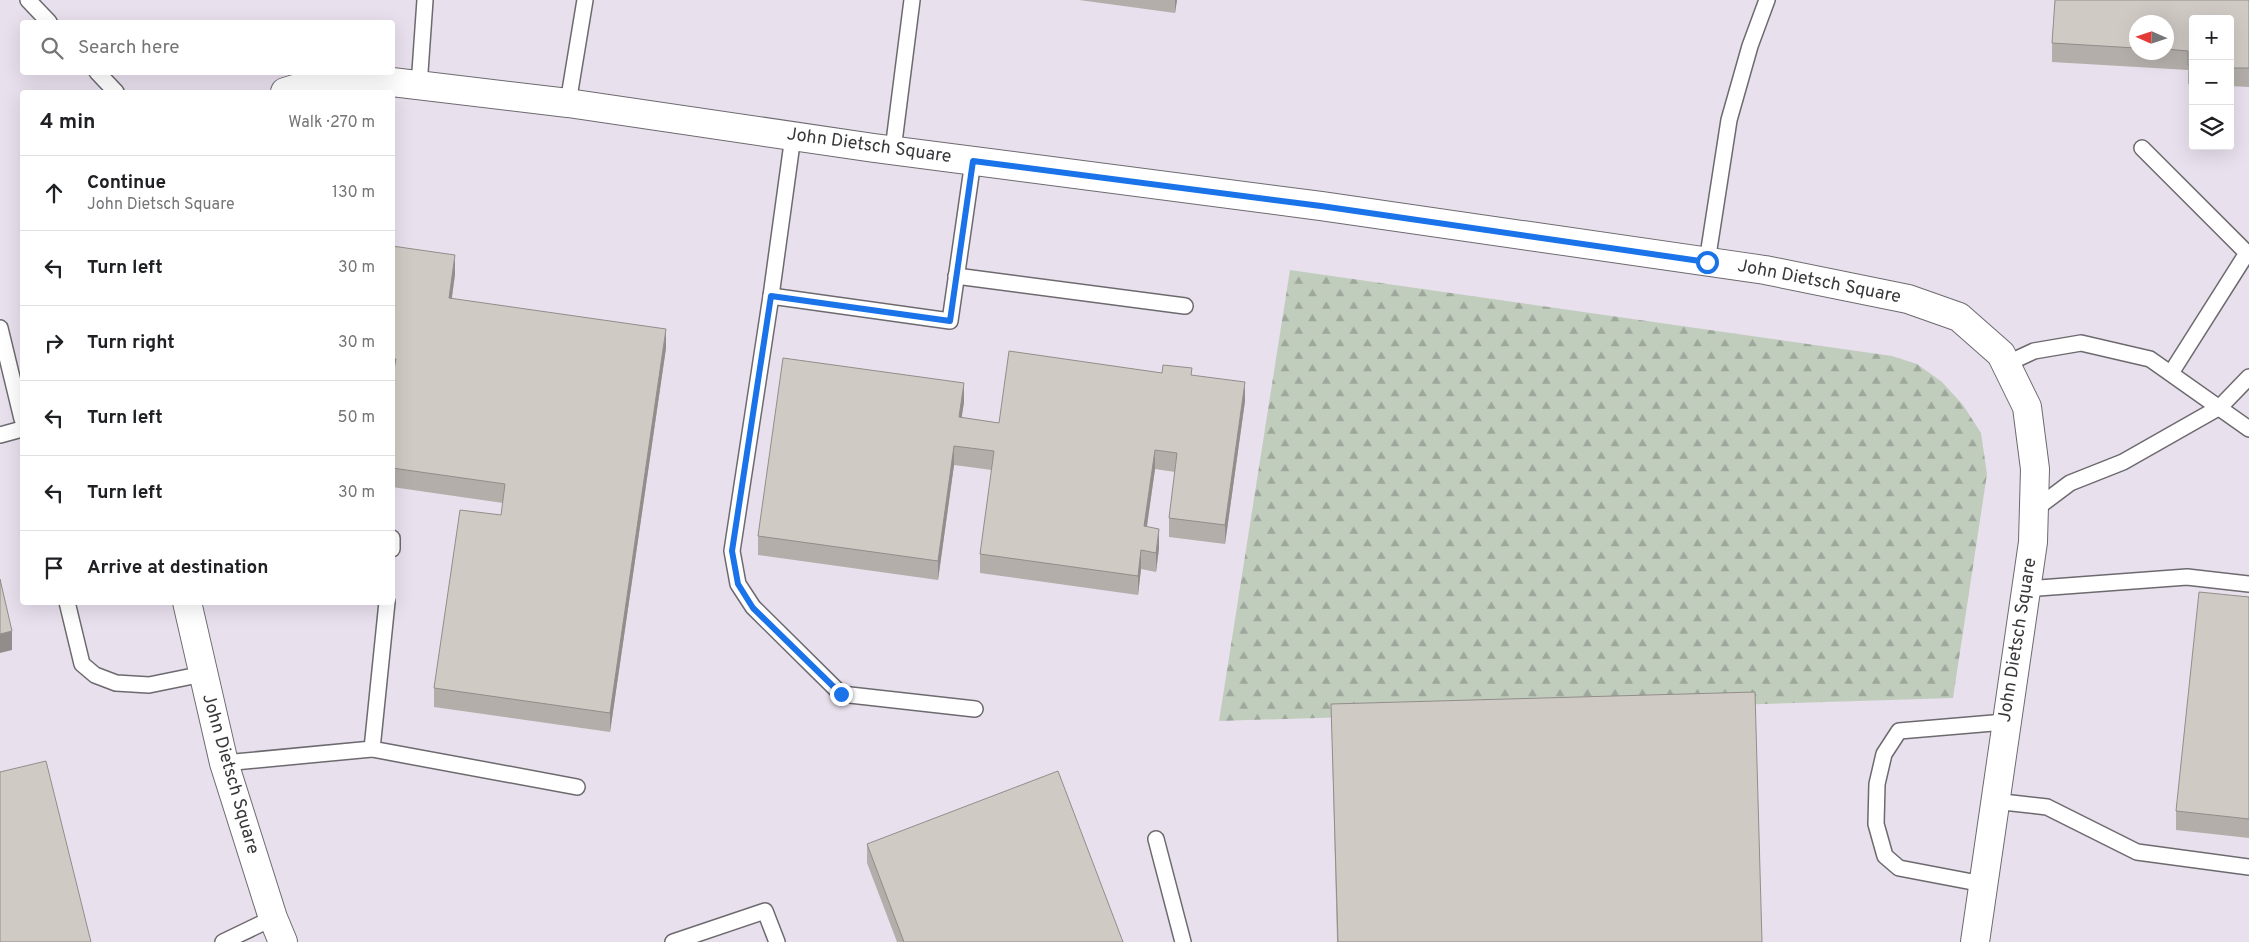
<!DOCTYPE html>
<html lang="en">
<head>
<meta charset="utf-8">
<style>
  body { margin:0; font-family:Overpass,sans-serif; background:#f6f6f6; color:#202124 }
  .controls { position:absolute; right:15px; top:15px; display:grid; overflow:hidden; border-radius:5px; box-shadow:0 5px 20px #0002 }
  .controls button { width:45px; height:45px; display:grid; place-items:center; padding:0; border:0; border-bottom:1px solid #e0e0e0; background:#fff; color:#202124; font:25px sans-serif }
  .compass { position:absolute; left:2129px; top:15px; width:45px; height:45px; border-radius:50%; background:#fff; box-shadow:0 5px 20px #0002; rotate:273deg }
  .stop { position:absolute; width:15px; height:15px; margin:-11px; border:4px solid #1a73e8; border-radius:50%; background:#fff }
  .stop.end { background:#1a73e8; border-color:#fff; box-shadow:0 1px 5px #0008 }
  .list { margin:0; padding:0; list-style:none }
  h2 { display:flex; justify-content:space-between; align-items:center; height:65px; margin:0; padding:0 20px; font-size:21px }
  h2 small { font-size:16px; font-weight:400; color:#757577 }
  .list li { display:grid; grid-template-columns:32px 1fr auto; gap:15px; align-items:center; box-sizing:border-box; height:75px; padding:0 20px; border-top:1px solid #e0e0e0 }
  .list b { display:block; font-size:19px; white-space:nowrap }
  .list p { margin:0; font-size:16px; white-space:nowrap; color:#757577 }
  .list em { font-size:16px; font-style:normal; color:#757577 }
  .icon { flex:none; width:28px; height:28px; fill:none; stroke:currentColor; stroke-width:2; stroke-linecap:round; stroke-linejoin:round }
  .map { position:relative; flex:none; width:2249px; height:942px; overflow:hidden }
  .search { position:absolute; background:#fff; box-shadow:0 5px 20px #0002; left:20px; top:20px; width:375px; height:55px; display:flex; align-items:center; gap:12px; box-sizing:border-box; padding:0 18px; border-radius:5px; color:#757577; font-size:19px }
  .panel { position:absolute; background:#fff; box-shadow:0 5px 20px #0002; left:20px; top:90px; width:375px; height:515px; border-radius:5px }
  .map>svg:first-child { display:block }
  .built { fill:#e8e0ed; fill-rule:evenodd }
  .forest { fill:url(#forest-firs) }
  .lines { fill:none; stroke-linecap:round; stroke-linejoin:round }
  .service-casing { stroke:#6d6a6f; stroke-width:18 }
  .minor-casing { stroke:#6d6a6f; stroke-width:30 }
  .service { stroke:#fff; stroke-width:15 }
  .minor { stroke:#fff; stroke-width:28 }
  .wall { fill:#b3aea9; fill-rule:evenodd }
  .shaded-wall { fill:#928d8a }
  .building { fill:#d0cac5; stroke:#928d8a }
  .route { stroke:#1a73e8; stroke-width:6 }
  .labels { text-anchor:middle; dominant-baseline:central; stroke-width:4; stroke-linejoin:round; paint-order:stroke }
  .street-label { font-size:18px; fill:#39373a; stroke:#fff }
</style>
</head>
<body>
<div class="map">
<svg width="2249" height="942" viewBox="0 0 2249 942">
  <defs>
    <pattern id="forest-firs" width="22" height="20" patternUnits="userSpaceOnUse" patternTransform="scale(1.25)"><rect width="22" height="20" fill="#c0cdbd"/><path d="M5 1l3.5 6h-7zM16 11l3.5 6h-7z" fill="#9da79b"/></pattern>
  </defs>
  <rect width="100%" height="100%" fill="#f0ecf3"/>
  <path class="built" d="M0,0H2249V942H0ZM2193,19H2230V146H2193ZM22,22H392V72H22ZM2136,22H2166V52H2136ZM22,92H392V602H22Z"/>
  <polygon class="forest" points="1290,270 1892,356 1917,364 1942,382 1963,405 1981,433 1987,474 1953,698 1219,721"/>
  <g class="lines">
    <g class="service-casing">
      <g id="service">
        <polyline points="28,0 49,22"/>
        <polyline points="97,72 116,92"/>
        <polyline points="419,86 425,0"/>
        <polyline points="568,103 585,0"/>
        <polyline points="2142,148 2247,253 2171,373"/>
        <polyline points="893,150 912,0"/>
        <polyline points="973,161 950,321 771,296 732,551 738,584 753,607 841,694 975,709"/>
        <polyline points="1707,262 1729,120 1750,46 1767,0"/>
        <polyline points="956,276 1185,306"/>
        <polyline points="771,296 793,136"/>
        <polyline points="0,328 22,419"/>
        <polyline points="2006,364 2034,351 2081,343 2150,359 2249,429"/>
        <polyline points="0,435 22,429"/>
        <polyline points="2034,510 2070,483 2123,462 2220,407 2249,377"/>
        <polyline points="392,538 392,549"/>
        <polyline points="2025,589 2187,577 2249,584"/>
        <polyline points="67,602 82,664 95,675 116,683 149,685 203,674"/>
        <polyline points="372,749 577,787"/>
        <polyline points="224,763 372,749 387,602"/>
        <polyline points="1994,801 2047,807 2137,852 2249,867"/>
        <polyline points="1156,839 1183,942"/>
        <polyline points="1983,884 1899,868 1885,856 1876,824 1877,784 1884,754 1899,731 2005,722"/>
        <polyline points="223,942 273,918"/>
        <polyline points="673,942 765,911 777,942"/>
      </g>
    </g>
    <g class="minor-casing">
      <g id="minor">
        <polyline points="285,92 311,84 392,82 568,103 874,148 1321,206 1765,270 1908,299 1959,317 2001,354 2027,407 2035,469 2033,542 1975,942"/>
        <polyline points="187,602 224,763 273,918 283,942"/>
      </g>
    </g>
    <use href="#service" class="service"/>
    <use href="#minor" class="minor"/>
  </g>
  <g class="wall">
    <polygon points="1079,0 1177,0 1175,13"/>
    <path d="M2055,0H2249V87L2230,86V19H2193V85L2188,84V70L2052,62V43ZM2136,22H2166V52H2136Z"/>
    <polygon points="392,246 455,274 452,298 666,348 610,732 434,707 434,688 501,515 503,503 392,487"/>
    <polygon points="1162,373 1192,375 1245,401 1225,544 1169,537 1169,518 1175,472 1155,469 1147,527 1159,548 1156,572 1141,569 1138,595 980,573 980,554 992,470 954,465 938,580 758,555 758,536 964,402 961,418 999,423"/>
    <polygon points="2249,597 2249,838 2176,830 2176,811"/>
    <polygon points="1331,704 1762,942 1337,942"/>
    <polygon points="867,844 1123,942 897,942 867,863"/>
  </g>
  <g class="shaded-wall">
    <polygon points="1175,0 1177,0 1175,13"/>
    <polygon points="455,255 455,274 449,317 449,298"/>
    <polygon points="666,329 666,348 610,732 610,713"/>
    <polygon points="1245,382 1245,401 1225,544 1225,525"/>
    <polygon points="964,383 964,402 959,436 959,417"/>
    <polygon points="954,446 954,465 938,580 938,561"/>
    <polygon points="1155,450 1155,469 1144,545 1144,526"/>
    <polygon points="1159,529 1159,548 1156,572 1156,553"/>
    <polygon points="1141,550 1141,569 1138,595 1138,576"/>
    <polygon points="12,631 12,650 0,653 0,634"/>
  </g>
  <g class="building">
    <polygon points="2055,0 2249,0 2249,68 2230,68 2230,19 2193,19 2193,66 2188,65 2188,51 2166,49 2166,22 2136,22 2136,48 2052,43"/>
    <polygon points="392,246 455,255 449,298 666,329 610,713 434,688 460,510 501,515 505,484 392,468 392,380 396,359 392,358"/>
    <polygon points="1009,351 1162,373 1163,365 1192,368 1191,375 1245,382 1225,525 1169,518 1177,453 1155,450 1144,526 1159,529 1156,553 1141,550 1138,576 980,554 994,451 954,446 938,561 758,536 783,358 964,383 959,417 999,423"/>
    <polygon points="0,579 12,631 0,634"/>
    <polygon points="2199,592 2249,597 2249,819 2176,811"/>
    <polygon points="1755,692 1762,942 1338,942 1331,704"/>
    <polygon points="46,761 91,942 0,942 0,772"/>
    <polygon points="1058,771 1123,942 904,942 867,844"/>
  </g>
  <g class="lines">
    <polyline class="route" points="841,694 753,608 738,584 732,551 771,296 950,321 973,161 1321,206 1707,262"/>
  </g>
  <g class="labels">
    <g class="street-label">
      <text transform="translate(869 146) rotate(8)">John Dietsch Square</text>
      <text transform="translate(1819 282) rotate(11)">John Dietsch Square</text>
      <text transform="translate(2018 640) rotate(-81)">John Dietsch Square</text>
      <text transform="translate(230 774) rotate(74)">John Dietsch Square</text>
    </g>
  </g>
</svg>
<div class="controls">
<button>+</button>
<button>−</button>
<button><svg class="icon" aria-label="layers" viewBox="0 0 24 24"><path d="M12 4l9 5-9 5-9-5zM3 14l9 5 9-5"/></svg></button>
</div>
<svg class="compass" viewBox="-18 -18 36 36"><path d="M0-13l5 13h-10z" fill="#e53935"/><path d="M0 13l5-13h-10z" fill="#757577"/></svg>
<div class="stop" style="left:1707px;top:262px"></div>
<div class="stop end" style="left:841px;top:694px"></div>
<div class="search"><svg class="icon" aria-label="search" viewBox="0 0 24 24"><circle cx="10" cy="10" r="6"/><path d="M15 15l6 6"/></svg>Search here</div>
<section class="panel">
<h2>4 min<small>Walk · 270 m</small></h2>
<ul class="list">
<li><svg class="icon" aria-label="ahead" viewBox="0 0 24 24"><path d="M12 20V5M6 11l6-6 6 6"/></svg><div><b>Continue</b><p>John Dietsch Square</p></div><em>130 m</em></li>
<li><svg class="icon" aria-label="left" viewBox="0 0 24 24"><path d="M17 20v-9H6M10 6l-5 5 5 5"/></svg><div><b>Turn left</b></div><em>30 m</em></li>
<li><svg class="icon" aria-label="right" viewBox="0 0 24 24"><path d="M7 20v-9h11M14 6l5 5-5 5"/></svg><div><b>Turn right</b></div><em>30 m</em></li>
<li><svg class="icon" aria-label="left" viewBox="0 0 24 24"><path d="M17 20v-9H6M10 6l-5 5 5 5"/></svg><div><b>Turn left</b></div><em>50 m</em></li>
<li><svg class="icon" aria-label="left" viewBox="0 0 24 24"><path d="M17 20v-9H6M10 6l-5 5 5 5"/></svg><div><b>Turn left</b></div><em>30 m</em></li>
<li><svg class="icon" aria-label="arrive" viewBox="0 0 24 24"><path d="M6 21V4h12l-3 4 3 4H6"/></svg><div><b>Arrive at destination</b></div></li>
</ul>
</section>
</div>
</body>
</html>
